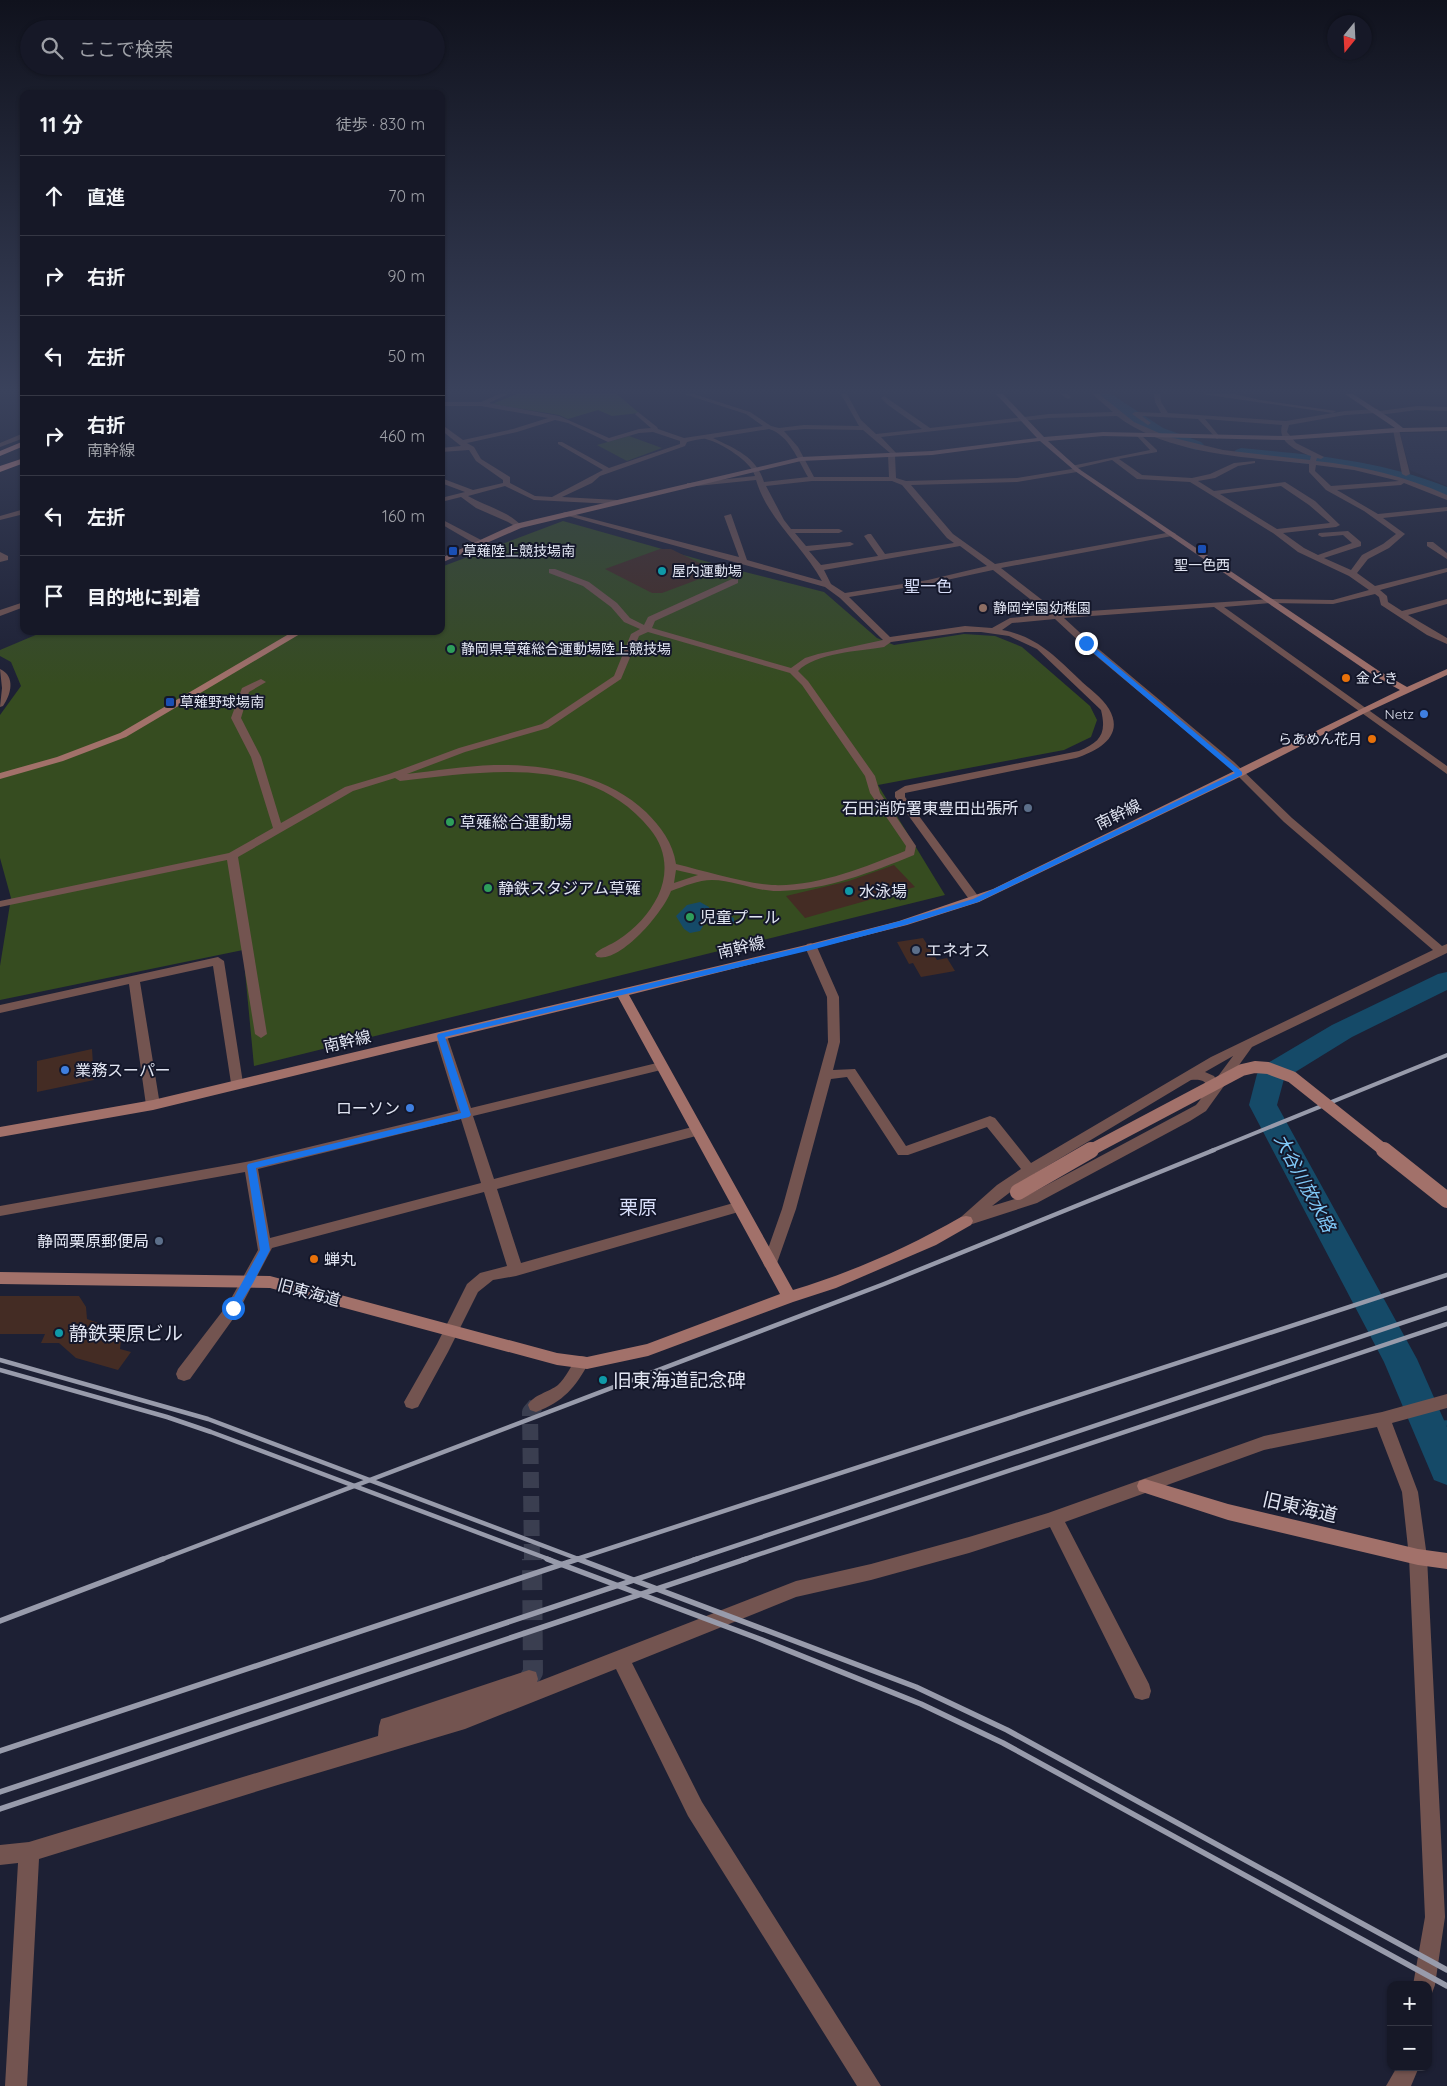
<!DOCTYPE html>
<html lang="ja">
<head>
<meta charset="utf-8">
<style>
  body { margin:0; font-family:Quicksand,"Noto Sans JP",sans-serif; background:#1f212f; color:#f1f3f6 }
  .controls { position:absolute; right:15px; bottom:15px; display:grid; overflow:hidden; border-radius:10px; box-shadow:0 1px 4px #0004 }
  .controls button { width:45px; height:45px; display:grid; place-items:center; padding:0; border:0; border-bottom:1px solid #353744; background:#161827; color:#f1f3f6; font:25px sans-serif }
  .compass { position:absolute; left:1327px; top:15px; width:45px; height:45px; border-radius:50%; background:#161827; box-shadow:0 1px 4px #0004; rotate:198deg }
  .stop { position:absolute; width:15px; height:15px; margin:-11px; border:4px solid #1a73e8; border-radius:50%; background:#fff }
  .stop.end { background:#1a73e8; border-color:#fff; box-shadow:0 1px 5px #0008 }
  .list { margin:0; padding:0; list-style:none }
  h2 { display:flex; justify-content:space-between; align-items:center; height:65px; margin:0; padding:0 20px; font-size:21px }
  h2 small { font-size:16px; font-weight:400; color:#9ea0a7 }
  .list li { display:grid; grid-template-columns:32px 1fr auto; gap:15px; align-items:center; box-sizing:border-box; height:80px; padding:0 20px; border-top:1px solid #353744 }
  .list b { display:block; font-size:19px; white-space:nowrap }
  .list p { margin:0; font-size:16px; white-space:nowrap; color:#9ea0a7 }
  .list em { font-size:16px; font-style:normal; color:#9ea0a7 }
  .icon { flex:none; width:28px; height:28px; fill:none; stroke:currentColor; stroke-width:2; stroke-linecap:round; stroke-linejoin:round }
  .map { position:relative; flex:none; width:1447px; height:2086px; overflow:hidden }
  .search { position:absolute; background:#161827; box-shadow:0 1px 4px #0004; left:20px; top:20px; width:425px; height:55px; display:flex; align-items:center; gap:12px; box-sizing:border-box; padding:0 18px; border-radius:28px; color:#9ea0a7; font-size:19px }
  .panel { position:absolute; background:#161827; box-shadow:0 1px 4px #0004; left:20px; top:90px; width:425px; height:545px; border-radius:10px }
  .map>svg:first-child { display:block }
  .built { fill:#232741 }
  .green { fill:#364c20 }
  .forest { fill:#405e22 }
  .water { fill:#154a68 }
  .lines { fill:none; stroke-linecap:round; stroke-linejoin:round }
  .stream { stroke:#154a68; stroke-width:5.5 }
  .river { fill:#154a68; fill-rule:evenodd }
  .building { fill:#442c24 }
  .street-tunnel-far1 { stroke:#3a3e50; stroke-width:16; stroke-dasharray:16 8; stroke-linecap:butt }
  .street-tunnel { stroke:#3a3e50; stroke-width:20; stroke-dasharray:20 10; stroke-linecap:butt }
  .street { fill:#735450; fill-rule:evenodd }
  .secondary { fill:#a2716a; fill-rule:evenodd }
  .highway { fill:#e69a8f; fill-rule:evenodd }
  .rail-far2 { stroke:#989bab; stroke-width:4 }
  .rail-far1 { stroke:#989bab; stroke-width:4.5 }
  .rail { stroke:#989bab; stroke-width:5.5 }
  .secondary-bridge-far1 { stroke:#a2716a; stroke-width:12 }
  .secondary-bridge { stroke:#a2716a; stroke-width:16 }
  .route { fill:#1a73e8 }
  .transit-dot { fill:#1a4fb4; stroke:#14172a; stroke-width:2 }
  .culture-dot { fill:#0f9aa8; stroke:#14172a; stroke-width:2 }
  .education-dot { fill:#8d6e63; stroke:#14172a; stroke-width:2 }
  .leisure-dot { fill:#2e9e5b; stroke:#14172a; stroke-width:2 }
  .food-dot { fill:#e8710a; stroke:#14172a; stroke-width:2 }
  .shop-dot { fill:#3f7fe0; stroke:#14172a; stroke-width:2 }
  .service-dot { fill:#5c6f8a; stroke:#14172a; stroke-width:2 }
  .labels { text-anchor:middle; dominant-baseline:central; stroke-width:4; stroke-linejoin:round; paint-order:stroke }
  .far-poi-label { font-size:14px; fill:#e1e5f2; stroke:#14172a; text-anchor:start }
  .far-quarter-label { font-size:16px; fill:#d9dffa; stroke:#14172a }
  .poi-label { font-size:16px; fill:#e1e5f2; stroke:#14172a; text-anchor:start }
  .street-label { font-size:16px; fill:#e1e5f2; stroke:#14172a }
  .water-label { font-size:18px; font-style:italic; fill:#80c9f8; stroke:#14172a }
  .quarter-label { font-size:19px; fill:#d9dffa; stroke:#14172a }
  .near-poi-label { font-size:19px; fill:#e1e5f2; stroke:#14172a; text-anchor:start }
  .near-street-label { font-size:19px; fill:#e1e5f2; stroke:#14172a }
</style>
</head>
<body>
<div class="map">
<svg width="1447" height="2086" viewBox="0 0 1447 2086">
  <rect width="100%" height="100%" fill="#1d2034"/>
  <polygon class="built" points="1447,432 1447,486 1410,470 1400,433"/>
  <g class="green">
    <polygon points="629,436 662,448 627,461 597,445"/>
    <polygon points="563,521 733,569 824,592 877,638 894,645 964,634 995,636 1022,647 1090,706 1097,720 1091,737 1064,750 878,785 945,895 254,1066 243,950 0,1000 0,966 11,898 0,858 0,715 21,686 11,662 0,656 0,650 45,631 441,631 441,567"/>
  </g>
  <polygon class="forest" points="517,394 617,394 639,413 612,416 598,410 568,419 559,415 492,404"/>
  <g class="water">
    <polygon points="700,902 709,907 709,912 702,920 703,926 700,931 690,933 684,929 676,916 687,905"/>
    <polygon points="711,915 727,915 734,918 734,923 727,926 709,925 706,921 707,917"/>
  </g>
  <g class="lines">
    <polyline class="stream" points="1428,1424 1447,1423"/>
    <g class="river">
      <path d="M1095,394H1111L1163,428L1201,442L1204,445L1201,448L1196,450C1167,442 1113,418 1095,394Z"/>
      <path d="M1241,448C1313,455 1379,460 1447,487V497L1405,481L1370,472L1327,466L1236,456L1233,453L1236,450Z"/>
      <polygon points="1447,972 1447,990 1352,1037 1284,1079 1277,1105 1417,1359 1447,1427 1447,1485 1434,1480 1384,1362 1249,1105 1257,1074 1261,1067 1332,1025 1438,974"/>
    </g>
  </g>
  <g class="building">
    <polygon points="660,549 671,549 718,572 662,593 652,593 605,569"/>
    <polygon points="894,865 915,887 805,918 786,896 849,881"/>
    <polygon points="923,938 937,960 947,958 955,971 921,977 913,963 909,964 897,942"/>
    <polygon points="92,1049 94,1080 37,1092 37,1061"/>
    <polygon points="0,1296 79,1296 86,1307 87,1319 112,1328 121,1340 120,1349 131,1352 118,1370 76,1358 59,1343 41,1343 45,1334 0,1334"/>
  </g>
  <g class="lines">
    <polyline class="street-tunnel-far1" points="532,1560 530,1412 536,1405"/>
    <polyline class="street-tunnel" points="529,1679 533,1672 532,1559"/>
    <g class="street">
      <path d="M499,394H508L489,403L559,416L609,438L639,429L651,428L636,415L635,414L638,412L657,427L658,429L684,438L763,426L746,414L684,394H694L750,412L771,426L779,428L804,425L859,426L841,394H847L861,420L876,434L922,429L888,405L881,398L884,396L930,428L1049,414L1113,412L1092,394H1099L1134,422L1166,436L1223,450L1310,460L1311,456C1297,451 1277,442 1282,425L1205,419L1220,437L1217,439L1198,419L1142,416L1151,423L1148,425L1132,414L1135,412L1161,413L1155,402L1154,394H1160L1161,402L1168,413L1286,421L1345,411L1377,409L1380,411L1417,406L1447,407V411L1417,410L1379,415L1376,413L1345,415L1289,425L1287,432L1296,443L1324,457L1321,459L1317,458L1316,461C1362,466 1405,476 1447,495V500L1404,483L1401,485L1337,490L1378,514L1447,507V511L1383,518L1405,534L1389,548L1368,559L1357,573L1375,586L1447,568V572L1380,590L1387,596L1388,602L1402,611L1447,599V604L1408,615L1447,638V644L1427,635L1381,605L1379,597L1375,594L1333,604L1270,603L1224,607L1447,766V774L1214,607L1064,618L1089,641L1234,762L1292,818L1442,946L1447,944V953L1252,1047L1206,1111L1190,1121L1037,1203L966,1226L961,1225L959,1221L961,1217L997,1185L1021,1169L987,1127L908,1155H898L847,1077L831,1079L796,1209L777,1263L775,1267L770,1269L765,1267L763,1263L782,1209L828,1042L827,997L805,947L807,944L811,943L817,947L839,997L840,1042L833,1070L855,1069L906,1146L990,1116L995,1118L1031,1163L1211,1057L1433,950L1284,822L1228,766L1083,645L1055,619L1012,623L1002,630C1036,636 1055,656 1079,679C1088,688 1103,698 1109,709C1125,736 1098,751 1076,758L905,793V797L981,900L979,902H971L895,797V792L905,786L1079,751C1100,742 1107,734 1101,710L1037,649L1009,636L981,632H965L891,642L884,647C860,651 815,653 798,671L808,681L875,776L880,793L916,846L914,855C872,872 826,890 780,891C757,892 735,880 712,880C698,880 685,886 671,891C664,911 621,963 597,957L595,954C600,948 611,945 618,940C635,929 649,914 658,896C669,873 666,848 650,829C588,753 484,772 400,781L395,778L353,791L238,857L267,1034L261,1038L255,1034L227,860L0,907V901L229,853L273,828L251,757L231,718L242,688L261,679L266,682L249,692L241,718L261,757L281,823L345,787L389,774L459,748L542,724L614,676L631,634L640,629L624,622L611,607L583,586L549,573V569H555L589,582L617,603L630,618L644,625L648,617L732,579H738V583L655,621L652,628L791,668L805,658L818,654L883,640L840,598L825,587L561,514L565,512L739,557L724,516L731,514L747,560L822,581C803,546 768,520 756,480L687,487V483H690L755,476C751,461 721,443 706,439C701,438 693,441 687,442L685,446L600,476L592,483L562,497L617,500L618,502L614,504L534,500L505,486L468,496C485,506 508,511 522,526L518,528L508,522L476,508L461,497L441,502V498L465,492L441,483V478L473,490L503,483V480L476,461L469,450L441,452V448L461,446L441,430V424L463,440L513,429L548,418L481,406H441V402H481ZM1117,416C1168,455 1247,457 1309,464V472L1326,490L1364,511L1396,534L1383,544L1362,555L1351,570L1324,558L1361,546V542L1348,531L1319,533L1318,535L1322,537L1343,535L1352,543L1318,555L1304,548L1283,533L1336,527L1340,525L1315,501L1285,482L1214,491L1198,481L1215,478L1238,466L1255,463V461L1234,463L1210,474L1192,478L1142,475L1119,459L1157,452V450L1139,433L1136,435L1150,450L1071,466L1072,469L1017,478L906,481L896,478L895,456L897,454L881,437L1049,418ZM555,420L568,423L608,442L639,433L653,432L680,441V444L609,468L562,442H558V444L603,470L552,497L535,496L510,483V477L481,459L474,447L467,443L517,432ZM769,429C789,435 798,460 808,477L764,482C756,456 735,449 713,438ZM804,429L863,430L890,453L888,455L889,477H814L798,447L784,431ZM1112,460L1137,479L1190,482L1273,533L1298,552L1349,576L1369,590L1333,600L1270,599L1059,613L1001,568L1172,536L1176,534L1172,532L995,564L953,534L911,485L1017,482L1077,472L1081,470L1078,468ZM1316,465L1354,470L1399,481L1331,486L1315,471ZM812,481H892L902,485L947,538L954,543L885,554L871,534H868L864,536L878,556L821,565L809,551L850,546L854,544L850,542L806,546L795,533H839L843,531L839,529H791L784,520L766,486ZM1281,486L1309,505L1330,523L1277,529L1220,494ZM960,546L987,566L928,580L845,593L831,584L824,570ZM993,570L1049,614L1010,618L992,628L965,626L890,637L849,597L928,584ZM648,632L790,673L802,685L865,776L870,793L906,846L905,851C865,867 817,887 772,885C743,883 705,871 676,864C673,843 661,827 646,812C607,775 546,764 494,765C464,766 435,771 407,774L465,752L548,728L621,679L639,636ZM676,870L698,875L674,883ZM1233,1056L1216,1079L1214,1076L1205,1072ZM1191,1080C1215,1078 1206,1093 1196,1105L1028,1195L992,1206L1034,1174Z"/>
      <polygon points="1060,394 1068,394 1071,397 1068,399"/>
      <polygon points="1202,394 1235,394 1260,400 1336,411 1333,413"/>
      <polygon points="1396,428 1399,430 1410,474 1406,476 1402,474 1393,430"/>
      <polygon points="24,433 24,438 0,447 0,443"/>
      <polygon points="21,510 24,510 24,514 0,520 0,516"/>
      <polygon points="441,519 483,541 484,543 477,545 441,524"/>
      <polygon points="1427,542 1433,542 1447,553 1447,559 1427,546"/>
      <polygon points="0,552 8,556 8,560 0,562"/>
      <polygon points="24,602 24,607 0,616 0,610"/>
      <path d="M0,669C16,676 11,695 3,706L0,707L2,688Z"/>
      <polygon points="218,957 224,961 243,1083 242,1086 232,1086 231,1083 213,966 140,982 160,1105 158,1108 148,1108 146,1105 129,984 0,1013 0,1005"/>
      <path d="M441,1032L447,1036L471,1108L661,1062L667,1066L661,1070L473,1116L494,1179L696,1126L701,1128L703,1131L701,1134L696,1136L497,1189L521,1263L737,1202L742,1203L744,1207L742,1211L516,1276L493,1280L478,1292L448,1352L418,1407L412,1409L406,1407L404,1402L437,1344L467,1284L480,1273L507,1266L484,1192L272,1248L238,1312L190,1379L184,1381L178,1379L176,1374L178,1369L228,1304L258,1250L245,1172L0,1216V1206L251,1161L458,1111L435,1036ZM461,1119L481,1183L270,1238L258,1169Z"/>
      <path d="M581,1356L586,1357L589,1362C576,1387 563,1402 536,1412L530,1410L528,1405C533,1395 549,1392 558,1385C566,1377 571,1367 576,1357Z"/>
      <polygon points="1447,1394 1447,1408 1392,1423 1418,1492 1427,1557 1445,1917 1435,1985 1432,1993 1428,1994 1428,1985 1413,1985 1425,1917 1409,1557 1402,1492 1377,1427 1264,1450 1065,1522 1149,1684 1151,1691 1149,1698 1142,1700 1135,1698 1050,1527 969,1553 871,1580 796,1597 632,1663 702,1802 881,2086 857,2086 688,1816 616,1669 465,1729 281,1784 39,1859 27,2086 5,2086 18,1863 0,1865 0,1845 29,1842 378,1736 379,1726 381,1719 388,1717 529,1670 536,1672 538,1679 537,1682 796,1581 871,1564 969,1537 1048,1513 1264,1436 1382,1412"/>
      <polygon points="1397,2067 1419,2067 1411,2086 1386,2086"/>
    </g>
    <g class="secondary">
      <path d="M996,394H1003L1044,437L1103,432L1287,436L1395,428L1345,394H1353L1393,420L1403,428L1447,427V431L1401,432L1287,440L1103,436L1048,441L1079,469L1379,671L1407,687L1447,669V675L1365,713L1244,775L979,902L907,925L629,995L793,1290C852,1272 907,1248 961,1217L966,1216L971,1217L973,1221L971,1225L936,1245L836,1288L793,1302L648,1356L587,1369L557,1365L270,1288L0,1284V1272L270,1276L557,1353L587,1357L647,1344L780,1294L618,997L153,1110L0,1137V1127L153,1100L810,944L899,921L993,889L1400,690L1373,675L1075,471L1040,441L932,455L801,461L521,528L441,563V558L515,524L801,457L932,451L1037,438Z"/>
      <polygon points="294,631 305,631 126,737 63,761 0,779 0,773 57,757 120,733"/>
      <polygon points="1145,1479 1228,1504 1418,1549 1447,1553 1447,1569 1418,1565 1228,1520 1139,1491 1137,1486 1139,1481"/>
    </g>
    <g class="highway">
      <polygon points="24,441 24,446 0,456 0,451"/>
      <polygon points="24,458 24,463 0,472 0,466"/>
    </g>
    <polyline class="rail-far2" points="1211,1151 1447,1055"/>
    <g class="rail-far1">
      <polyline points="0,1360 208,1419 581,1560"/>
      <polyline points="0,1370 167,1417 211,1432 551,1560"/>
      <polyline points="160,1560 884,1284 1214,1150"/>
      <polyline points="574,1560 1447,1275"/>
      <polyline points="693,1560 1447,1308"/>
      <polyline points="742,1560 1447,1324"/>
    </g>
    <g class="rail">
      <polyline points="547,1559 757,1638 921,1704 1003,1743 1447,1986"/>
      <polyline points="578,1559 916,1687 1007,1730 1447,1970"/>
      <polyline points="0,1621 163,1559"/>
      <polyline points="0,1751 578,1559"/>
      <polyline points="0,1792 697,1559"/>
      <polyline points="0,1809 746,1559"/>
    </g>
    <polyline class="secondary-bridge-far1" points="1089,1151 1242,1070 1255,1067 1268,1068 1292,1077 1385,1151"/>
    <g class="secondary-bridge">
      <polyline points="1384,1150 1447,1200"/>
      <polyline points="1018,1192 1091,1150"/>
    </g>
  </g>
  <linearGradient id="sky" x2="0" y2="1"><stop stop-color="#10121d"/><stop offset="0.57" stop-color="#3a425c"/><stop offset="1" stop-color="#3a425c" stop-opacity="0"/></linearGradient>
  <rect width="1447" height="686" fill="url(#sky)"/>
  <polygon class="route" points="1084,642 1088,642 1242,772 1242,775 978,902 905,925 811,950 445,1037 471,1115 469,1117 256,1168 270,1250 253,1283 236,1311 229,1311 228,1308 260,1250 247,1166 248,1164 461,1113 437,1036 438,1034 810,945 900,921 973,899 1235,773 1084,645"/>
  <g class="transit-dot">
    <rect x="1197" y="544" width="10" height="10" rx="2.5"/>
    <rect x="448" y="546" width="10" height="10" rx="2.5"/>
    <rect x="165" y="697" width="10" height="10" rx="2.5"/>
  </g>
  <g class="culture-dot">
    <circle cx="662" cy="571" r="5"/>
    <circle cx="849" cy="891" r="5"/>
    <circle cx="59" cy="1333" r="5"/>
    <circle cx="603" cy="1380" r="5"/>
  </g>
  <circle class="education-dot" cx="983" cy="608" r="5"/>
  <g class="leisure-dot">
    <circle cx="451" cy="649" r="5"/>
    <circle cx="450" cy="822" r="5"/>
    <circle cx="488" cy="888" r="5"/>
    <circle cx="690" cy="917" r="5"/>
  </g>
  <g class="food-dot">
    <circle cx="1346" cy="678" r="5"/>
    <circle cx="1372" cy="739" r="5"/>
    <circle cx="314" cy="1259" r="5"/>
  </g>
  <g class="shop-dot">
    <circle cx="1424" cy="714" r="5"/>
    <circle cx="65" cy="1070" r="5"/>
    <circle cx="410" cy="1108" r="5"/>
  </g>
  <g class="service-dot">
    <circle cx="1028" cy="808" r="5"/>
    <circle cx="916" cy="950" r="5"/>
    <circle cx="159" cy="1241" r="5"/>
  </g>
  <g class="labels">
    <g class="far-poi-label">
      <text x="463" y="551">草薙陸上競技場南</text>
      <text x="1202" y="565" text-anchor="middle">聖一色西</text>
      <text x="672" y="571">屋内運動場</text>
      <text x="993" y="608">静岡学園幼稚園</text>
      <text x="461" y="649">静岡県草薙総合運動場陸上競技場</text>
      <text x="1356" y="678">金とき</text>
      <text x="180" y="702">草薙野球場南</text>
      <text x="1414" y="714" text-anchor="end">Netz</text>
      <text x="1362" y="739" text-anchor="end">らあめん花月</text>
    </g>
    <g class="far-quarter-label">
      <text x="928" y="586">聖一色</text>
    </g>
    <g class="poi-label">
      <text x="1018" y="808" text-anchor="end">石田消防署東豊田出張所</text>
      <text x="460" y="822">草薙総合運動場</text>
      <text x="498" y="888">静鉄スタジアム草薙</text>
      <text x="859" y="891">水泳場</text>
      <text x="700" y="917">児童プール</text>
      <text x="926" y="950">エネオス</text>
      <text x="75" y="1070">業務スーパー</text>
      <text x="400" y="1108" text-anchor="end">ローソン</text>
      <text x="149" y="1241" text-anchor="end">静岡栗原郵便局</text>
      <text x="324" y="1259">蝉丸</text>
    </g>
    <g class="street-label">
      <text transform="translate(1118 814) rotate(-26)">南幹線</text>
      <text transform="translate(741 947) rotate(-13)">南幹線</text>
      <text transform="translate(347 1041) rotate(-13)">南幹線</text>
      <text transform="translate(309 1292) rotate(15)">旧東海道</text>
    </g>
    <g class="water-label">
      <text transform="translate(1305 1183) rotate(62)">大谷川放水路</text>
    </g>
    <g class="quarter-label">
      <text x="638" y="1207">栗原</text>
    </g>
    <g class="near-poi-label">
      <text x="69" y="1333">静鉄栗原ビル</text>
      <text x="613" y="1380">旧東海道記念碑</text>
    </g>
    <g class="near-street-label">
      <text transform="translate(1300 1507) rotate(13)">旧東海道</text>
    </g>
  </g>
</svg>
<div class="controls">
<button>+</button>
<button>−</button>
</div>
<svg class="compass" viewBox="-18 -18 36 36"><path d="M0-13l5 13h-10z" fill="#e53935"/><path d="M0 13l5-13h-10z" fill="#9ea0a7"/></svg>
<div class="stop" style="left:233px;top:1308px"></div>
<div class="stop end" style="left:1086px;top:643px"></div>
<div class="search"><svg class="icon" aria-label="search" viewBox="0 0 24 24"><circle cx="10" cy="10" r="6"/><path d="M15 15l6 6"/></svg>ここで検索</div>
<section class="panel">
<h2>11 分<small>徒歩 · 830 m</small></h2>
<ul class="list">
<li><svg class="icon" aria-label="ahead" viewBox="0 0 24 24"><path d="M12 20V5M6 11l6-6 6 6"/></svg><div><b>直進</b></div><em>70 m</em></li>
<li><svg class="icon" aria-label="right" viewBox="0 0 24 24"><path d="M7 20v-9h11M14 6l5 5-5 5"/></svg><div><b>右折</b></div><em>90 m</em></li>
<li><svg class="icon" aria-label="left" viewBox="0 0 24 24"><path d="M17 20v-9H6M10 6l-5 5 5 5"/></svg><div><b>左折</b></div><em>50 m</em></li>
<li><svg class="icon" aria-label="right" viewBox="0 0 24 24"><path d="M7 20v-9h11M14 6l5 5-5 5"/></svg><div><b>右折</b><p>南幹線</p></div><em>460 m</em></li>
<li><svg class="icon" aria-label="left" viewBox="0 0 24 24"><path d="M17 20v-9H6M10 6l-5 5 5 5"/></svg><div><b>左折</b></div><em>160 m</em></li>
<li><svg class="icon" aria-label="arrive" viewBox="0 0 24 24"><path d="M6 21V4h12l-3 4 3 4H6"/></svg><div><b>目的地に到着</b></div></li>
</ul>
</section>
</div>
</body>
</html>
